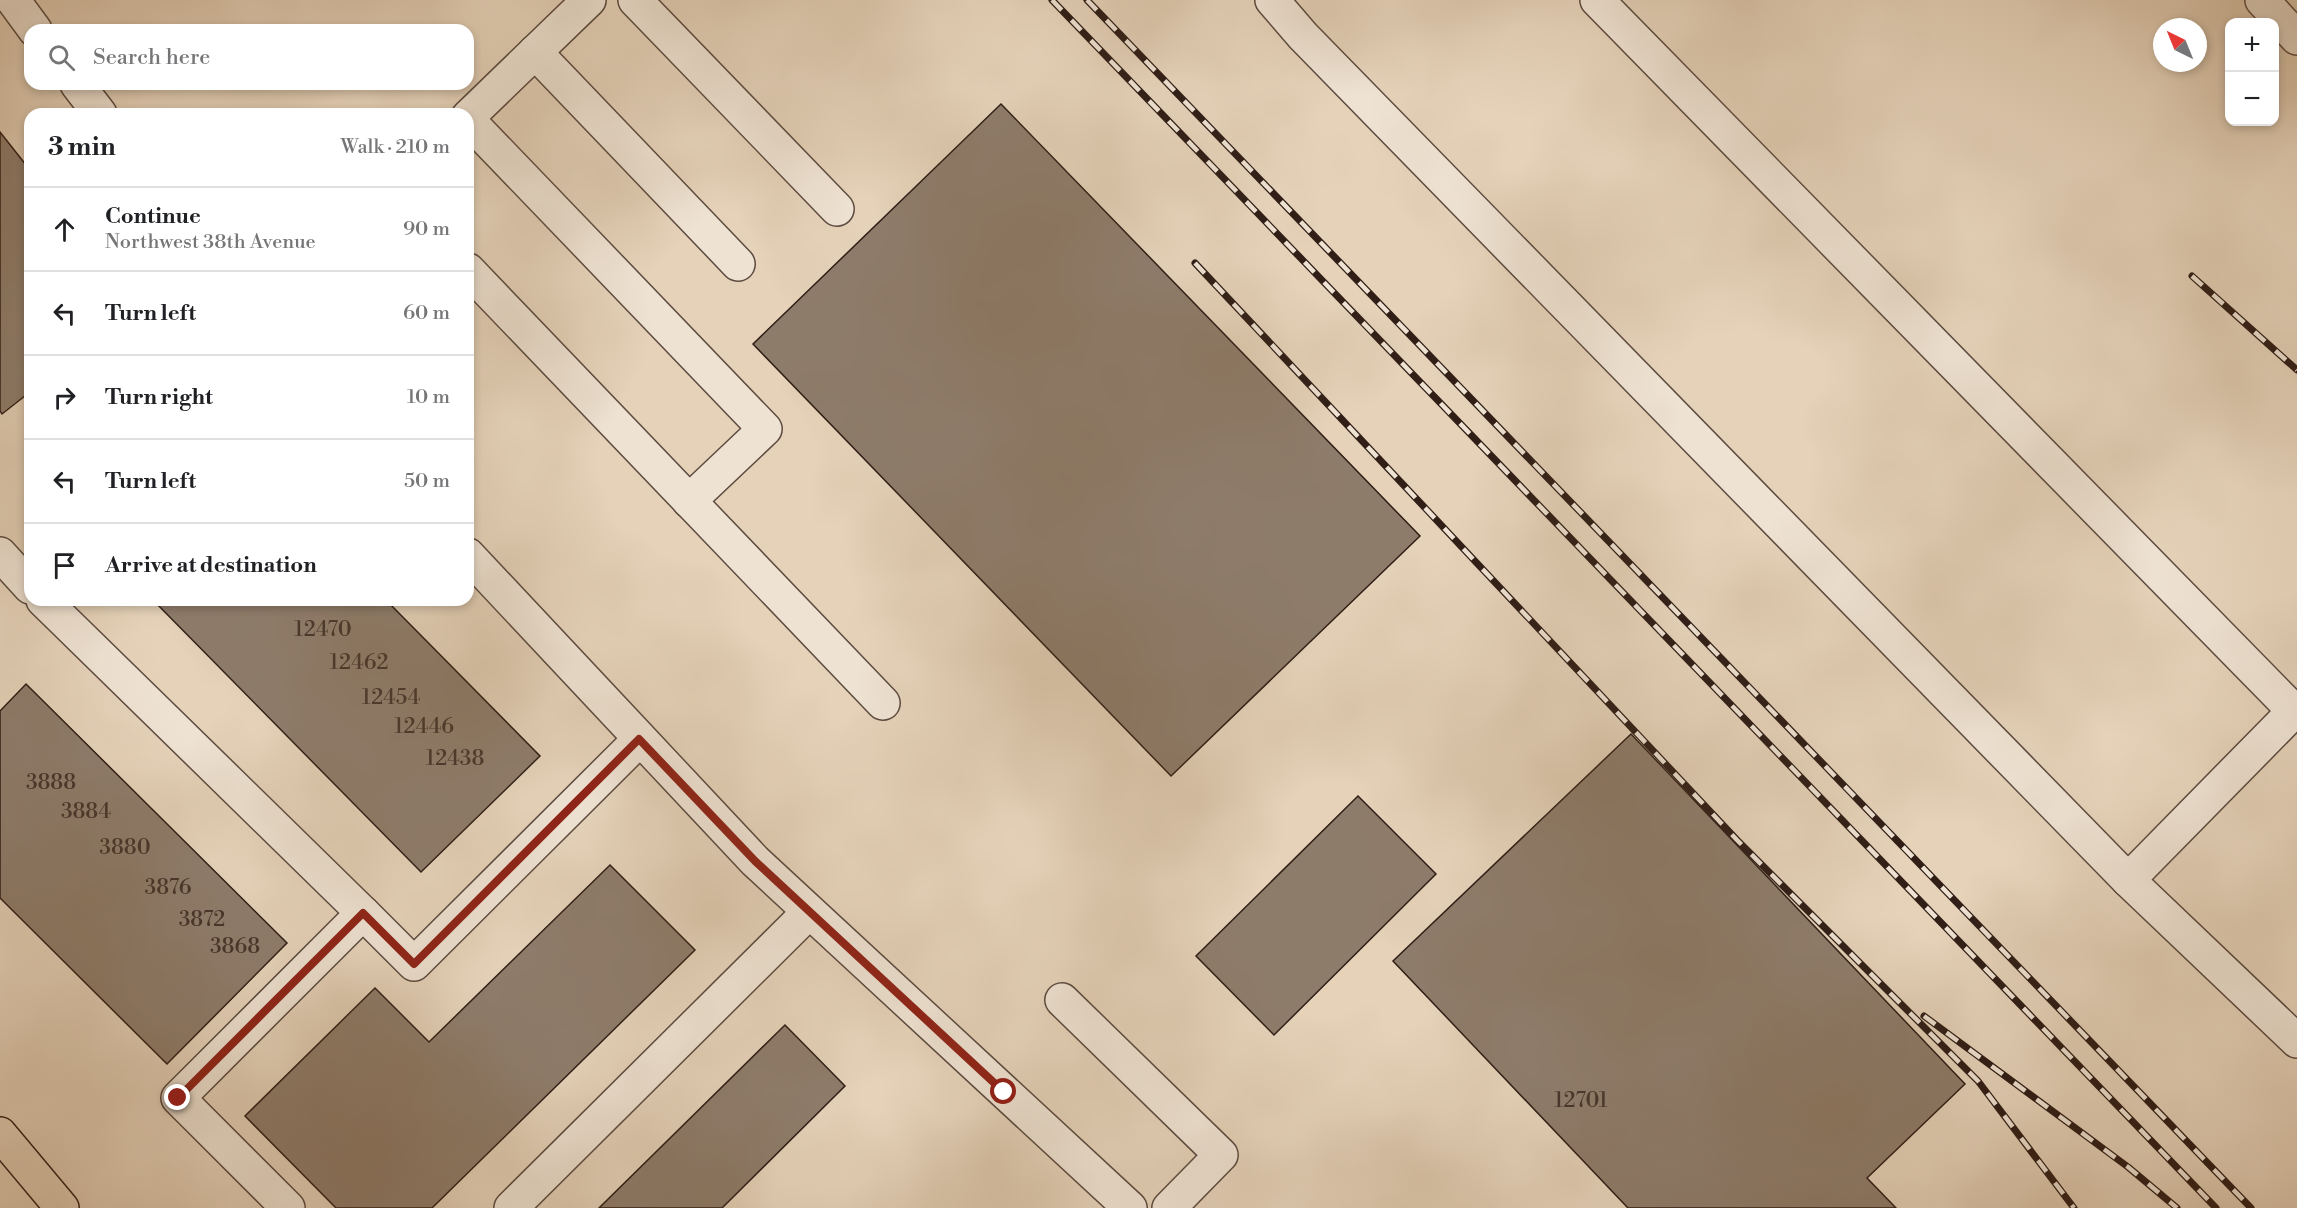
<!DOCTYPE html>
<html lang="en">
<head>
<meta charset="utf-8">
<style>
  body { margin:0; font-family:"Libre Bodoni",serif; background:#f2f2f2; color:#202124 }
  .controls { position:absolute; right:18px; top:18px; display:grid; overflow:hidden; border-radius:12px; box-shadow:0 3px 9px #0003 }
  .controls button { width:54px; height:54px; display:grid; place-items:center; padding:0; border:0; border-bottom:2px solid #e0e0e0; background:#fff; color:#202124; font:30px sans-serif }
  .compass { position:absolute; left:2153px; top:18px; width:54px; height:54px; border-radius:50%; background:#fff; box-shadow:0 3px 9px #0003; rotate:317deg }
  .stop { position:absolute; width:18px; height:18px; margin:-14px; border:4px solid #8f2418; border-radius:50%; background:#fff }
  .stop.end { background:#8f2418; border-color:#fff; box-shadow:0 2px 6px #0008 }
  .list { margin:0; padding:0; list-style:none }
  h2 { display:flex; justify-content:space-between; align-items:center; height:78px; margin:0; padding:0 24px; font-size:26px }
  h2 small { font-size:20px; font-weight:400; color:#757577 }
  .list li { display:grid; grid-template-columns:39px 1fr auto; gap:18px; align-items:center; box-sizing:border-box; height:84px; padding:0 24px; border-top:2px solid #e0e0e0 }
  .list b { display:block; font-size:22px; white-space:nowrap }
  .list p { margin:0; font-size:20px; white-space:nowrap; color:#757577 }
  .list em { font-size:20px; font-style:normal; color:#757577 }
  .icon { flex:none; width:33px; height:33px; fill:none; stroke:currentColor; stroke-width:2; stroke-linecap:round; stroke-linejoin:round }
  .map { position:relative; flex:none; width:2297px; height:1208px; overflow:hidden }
  .search { position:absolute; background:#fff; box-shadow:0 3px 9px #0003; left:24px; top:24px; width:450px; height:66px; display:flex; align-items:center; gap:15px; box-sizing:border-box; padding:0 21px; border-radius:18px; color:#757577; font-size:22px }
  .panel { position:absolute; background:#fff; box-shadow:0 3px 9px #0003; left:24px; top:108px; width:450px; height:498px; border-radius:18px }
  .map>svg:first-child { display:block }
  .building { fill:#8e7c6b; stroke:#301e17; stroke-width:1.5 }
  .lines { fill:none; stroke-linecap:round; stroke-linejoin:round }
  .minor-casing { stroke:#5d4b40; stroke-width:36 }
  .major-casing { stroke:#301e17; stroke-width:36 }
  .minor { stroke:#eee2d2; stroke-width:33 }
  .major { stroke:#e5d2b9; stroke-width:33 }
  .rail-casing { stroke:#301e17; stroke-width:7 }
  .rail { stroke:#eee2d2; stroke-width:4.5; stroke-dasharray:14; stroke-linecap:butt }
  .route { stroke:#8f2418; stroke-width:8 }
  .labels { text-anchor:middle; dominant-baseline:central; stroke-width:4.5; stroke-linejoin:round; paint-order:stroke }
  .number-label { font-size:21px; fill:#48362c }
</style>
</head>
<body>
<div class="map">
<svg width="2297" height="1208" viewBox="0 0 2297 1208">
  <rect width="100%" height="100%" fill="#e5d2b9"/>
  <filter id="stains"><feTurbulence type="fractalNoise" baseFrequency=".00333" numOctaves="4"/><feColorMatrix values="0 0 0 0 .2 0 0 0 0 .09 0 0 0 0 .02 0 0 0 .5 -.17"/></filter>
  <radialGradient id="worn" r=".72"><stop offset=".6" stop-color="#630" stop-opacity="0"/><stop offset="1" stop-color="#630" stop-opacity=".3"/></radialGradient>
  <g class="building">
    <polygon points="1001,104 1420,536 1171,776 753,344"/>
    <polygon points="0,132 30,170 30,392 2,414 0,411"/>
    <polygon points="153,600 386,600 540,756 421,872"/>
    <polygon points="26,684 287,943 167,1064 0,898 0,711"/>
    <polygon points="1631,734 1965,1084 1867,1178 1896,1208 1628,1208 1393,961"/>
    <polygon points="1358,796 1436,874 1274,1035 1196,956"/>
    <polygon points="610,865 695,950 432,1208 336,1208 245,1116 375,988 429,1042"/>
    <polygon points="785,1025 845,1086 722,1208 599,1208"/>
  </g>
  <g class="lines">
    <g class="minor-casing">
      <g id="minor">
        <polyline points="13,0 35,30"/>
        <polyline points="635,0 837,209"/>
        <polyline points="1272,0 1303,36 2128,880 2297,1041"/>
        <polyline points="1597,0 2294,711"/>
        <polyline points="2262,0 2297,38"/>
        <polyline points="535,52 738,264"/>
        <polyline points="77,84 100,114"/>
        <polyline points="468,117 589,0"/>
        <polyline points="468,120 765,429 689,501"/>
        <polyline points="468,270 883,703"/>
        <polyline points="0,554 30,587"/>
        <polyline points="468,555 755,861 1130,1208"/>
        <polyline points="43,600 363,913"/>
        <polyline points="2128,880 2297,708"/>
        <polyline points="1062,1000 1221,1155 1169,1208"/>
        <polyline points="288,1208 178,1098 363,913 414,964 640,739"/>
        <polyline points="511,1208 809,912"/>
      </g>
    </g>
    <g class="major-casing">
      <polyline id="major" points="0,1134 62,1208"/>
    </g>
    <use href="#minor" class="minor"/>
    <use href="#major" class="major"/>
    <g class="rail-casing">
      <g id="rail">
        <polyline points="1052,0 2216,1208"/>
        <polyline points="1087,0 2251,1208"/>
        <polyline points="1195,263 1737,840 1978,1081 2074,1208"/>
        <polyline points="2192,276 2297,370"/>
        <polyline points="1924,1016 2128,1167 2177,1208"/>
      </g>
    </g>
    <use href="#rail" class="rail"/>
  </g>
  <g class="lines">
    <polyline class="route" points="178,1098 363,913 414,964 639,739 755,861 1004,1092"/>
  </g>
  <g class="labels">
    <g class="number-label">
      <text x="323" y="630">12470</text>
      <text x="359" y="663">12462</text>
      <text x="391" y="698">12454</text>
      <text x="424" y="727">12446</text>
      <text x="455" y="759">12438</text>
      <text x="51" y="783">3888</text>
      <text x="86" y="812">3884</text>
      <text x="125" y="848">3880</text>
      <text x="168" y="888">3876</text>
      <text x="202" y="920">3872</text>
      <text x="235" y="947">3868</text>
      <text x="1581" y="1101">12701</text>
    </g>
  </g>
  <rect width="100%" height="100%" filter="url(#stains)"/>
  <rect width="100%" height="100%" fill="url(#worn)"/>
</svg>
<div class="controls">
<button>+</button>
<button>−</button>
</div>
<svg class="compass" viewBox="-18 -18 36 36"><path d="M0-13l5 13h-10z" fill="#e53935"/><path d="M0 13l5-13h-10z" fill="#757577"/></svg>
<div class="stop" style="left:1004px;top:1092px"></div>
<div class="stop end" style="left:178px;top:1098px"></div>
<div class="search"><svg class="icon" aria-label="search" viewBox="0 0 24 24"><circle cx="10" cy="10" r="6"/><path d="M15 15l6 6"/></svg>Search here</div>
<section class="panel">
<h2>3 min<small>Walk · 210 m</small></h2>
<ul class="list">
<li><svg class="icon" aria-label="ahead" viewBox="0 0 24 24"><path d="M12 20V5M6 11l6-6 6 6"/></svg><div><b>Continue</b><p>Northwest 38th Avenue</p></div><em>90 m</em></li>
<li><svg class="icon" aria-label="left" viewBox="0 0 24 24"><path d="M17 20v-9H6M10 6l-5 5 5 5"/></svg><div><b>Turn left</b></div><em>60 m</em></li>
<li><svg class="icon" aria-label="right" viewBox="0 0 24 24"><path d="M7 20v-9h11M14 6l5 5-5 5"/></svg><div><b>Turn right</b></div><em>10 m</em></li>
<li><svg class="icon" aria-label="left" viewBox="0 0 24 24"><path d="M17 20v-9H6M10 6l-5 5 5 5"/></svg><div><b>Turn left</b></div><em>50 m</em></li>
<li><svg class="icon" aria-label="arrive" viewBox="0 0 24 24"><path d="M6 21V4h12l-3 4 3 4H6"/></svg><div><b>Arrive at destination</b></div></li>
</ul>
</section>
</div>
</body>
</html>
